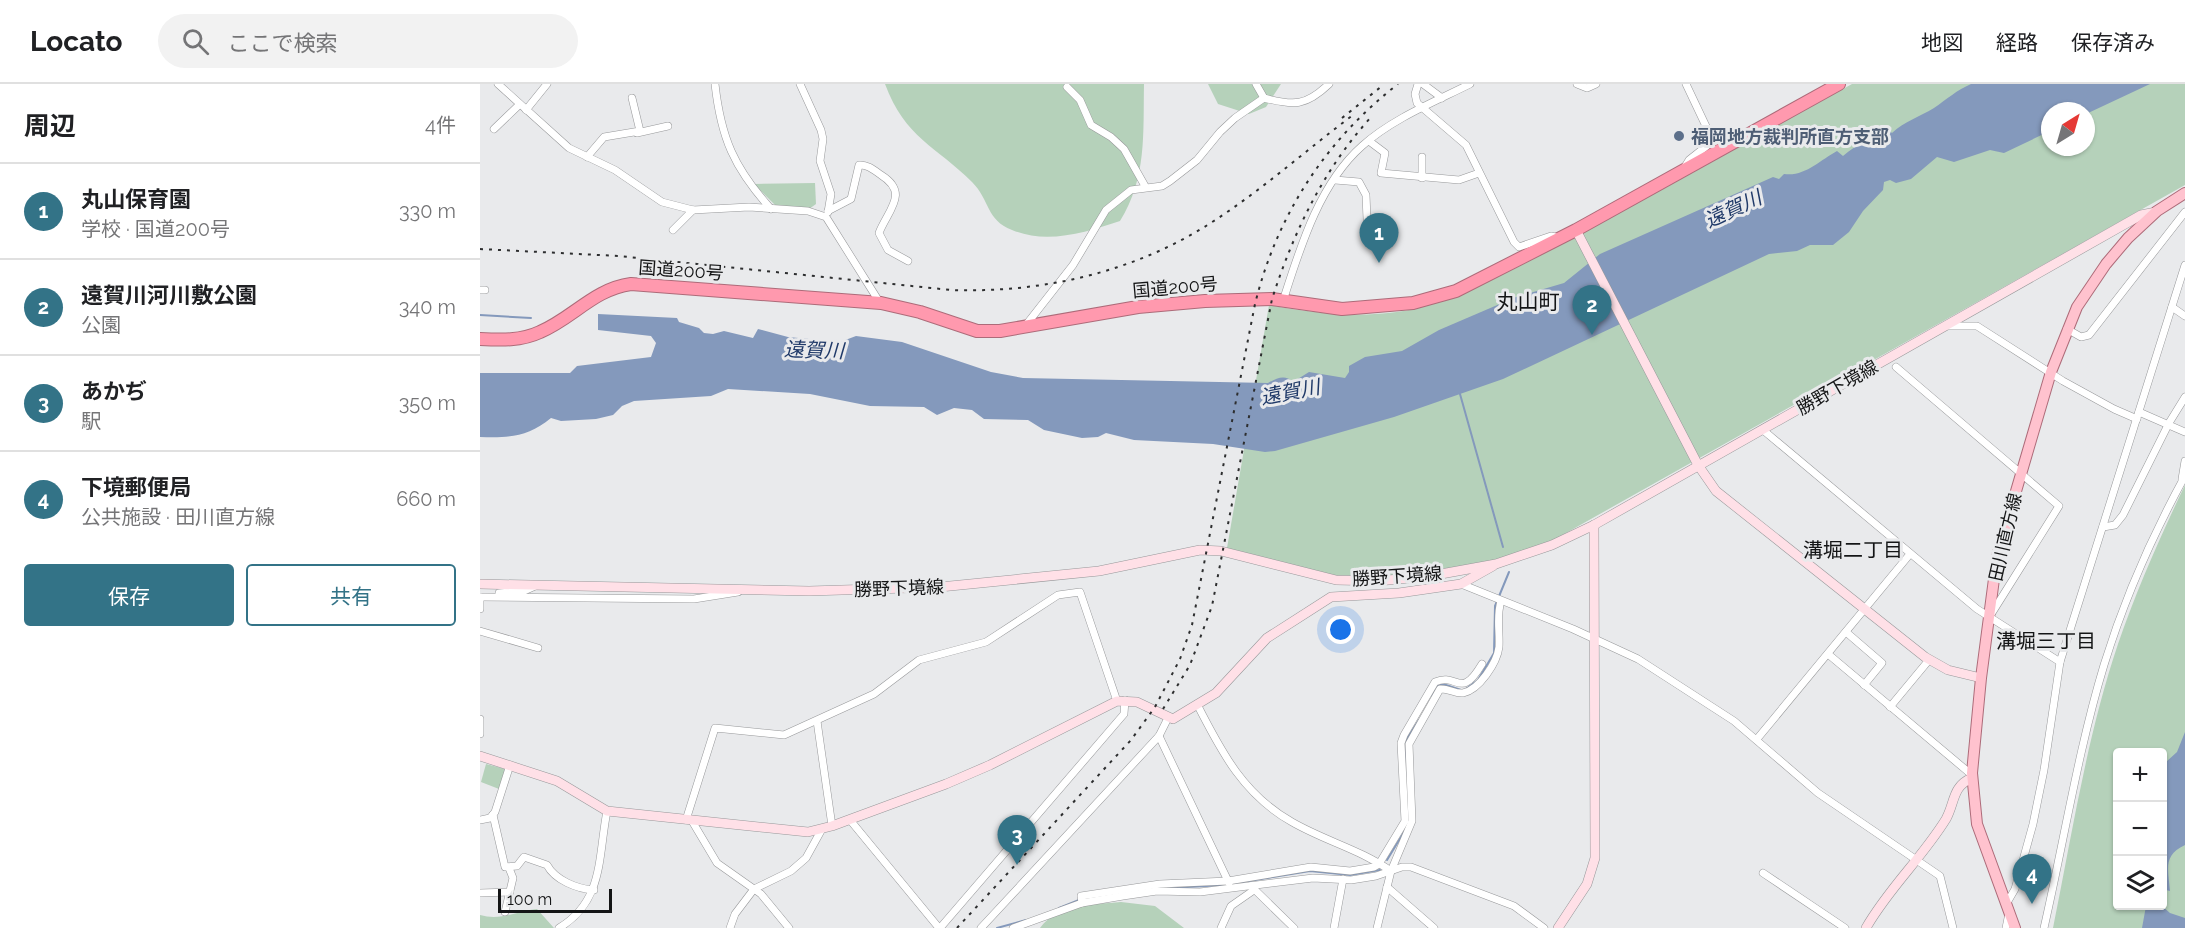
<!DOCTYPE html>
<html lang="ja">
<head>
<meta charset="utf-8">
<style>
  body { margin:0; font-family:Raleway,"Noto Sans JP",sans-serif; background:#f2f2f2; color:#202124 }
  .controls { position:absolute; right:18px; bottom:18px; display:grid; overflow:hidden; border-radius:6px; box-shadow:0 2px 4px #0004 }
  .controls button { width:54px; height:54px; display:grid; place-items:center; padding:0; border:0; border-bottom:2px solid #e0e0e0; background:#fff; color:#202124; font:30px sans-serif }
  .compass { position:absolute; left:1561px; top:18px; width:54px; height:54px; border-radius:50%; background:#fff; box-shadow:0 2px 4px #0004; rotate:37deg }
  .scale { position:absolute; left:18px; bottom:15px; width:114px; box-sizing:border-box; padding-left:6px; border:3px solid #141516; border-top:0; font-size:16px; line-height:21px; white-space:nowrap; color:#141516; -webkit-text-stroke:4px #e9eaec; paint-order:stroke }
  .you { position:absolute; left:861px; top:546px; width:21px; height:21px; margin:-15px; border:4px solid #fff; border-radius:50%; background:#1a73e8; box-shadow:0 0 0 9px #1a73e833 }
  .badge { display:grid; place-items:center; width:39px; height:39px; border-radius:50%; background:#337387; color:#fff; font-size:20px; font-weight:700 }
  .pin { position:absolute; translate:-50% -50px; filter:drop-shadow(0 2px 3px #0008) }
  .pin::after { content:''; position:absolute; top:32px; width:21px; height:18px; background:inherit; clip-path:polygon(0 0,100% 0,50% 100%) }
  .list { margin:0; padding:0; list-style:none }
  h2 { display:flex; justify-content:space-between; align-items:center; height:78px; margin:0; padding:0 24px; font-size:26px }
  h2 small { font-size:20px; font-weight:400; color:#757577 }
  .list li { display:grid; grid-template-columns:39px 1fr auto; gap:18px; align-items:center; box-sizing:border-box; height:96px; padding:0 24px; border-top:2px solid #e0e0e0 }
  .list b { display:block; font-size:22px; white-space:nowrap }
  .list p { margin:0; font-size:20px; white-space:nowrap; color:#757577 }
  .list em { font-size:20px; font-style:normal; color:#757577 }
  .actions { display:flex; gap:12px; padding:18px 24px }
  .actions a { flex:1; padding:14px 0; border:2px solid #337387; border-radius:6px; text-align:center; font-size:21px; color:#337387 }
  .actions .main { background:#337387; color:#fff }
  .icon { flex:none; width:33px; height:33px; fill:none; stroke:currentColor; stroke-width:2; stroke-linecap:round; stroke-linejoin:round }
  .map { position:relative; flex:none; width:1705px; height:844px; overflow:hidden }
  header { display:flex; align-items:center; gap:36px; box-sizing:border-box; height:84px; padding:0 30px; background:#fff; border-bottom:2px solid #e0e0e0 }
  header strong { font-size:28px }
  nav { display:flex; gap:33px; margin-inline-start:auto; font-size:21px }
  .search { width:420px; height:54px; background:#f2f2f2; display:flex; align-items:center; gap:15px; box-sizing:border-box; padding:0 21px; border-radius:33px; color:#757577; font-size:22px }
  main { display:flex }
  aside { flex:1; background:#fff }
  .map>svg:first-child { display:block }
  .green { fill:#b5d1ba; fill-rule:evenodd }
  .water { fill:#8499bc }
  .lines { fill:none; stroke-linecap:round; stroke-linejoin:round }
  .stream { stroke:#8499bc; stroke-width:2 }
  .street-casing { stroke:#97989a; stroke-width:8 }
  .secondary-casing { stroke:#97989a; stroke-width:10 }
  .primary-casing { stroke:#ad6b79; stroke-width:12 }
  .highway-casing { stroke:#ad6b79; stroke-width:14 }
  .street { stroke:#fff; stroke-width:7 }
  .secondary { stroke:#ffe0e7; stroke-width:9 }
  .primary { stroke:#ffc2ce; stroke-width:10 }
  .highway { stroke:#ff99ae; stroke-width:12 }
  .rail { stroke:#2d2e2f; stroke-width:2; stroke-dasharray:3 6; stroke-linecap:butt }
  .service-dot { fill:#5c6f8a; stroke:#e9eaec; stroke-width:2 }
  .labels { text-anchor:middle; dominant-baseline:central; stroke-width:6; stroke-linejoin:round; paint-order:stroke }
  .service-label { font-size:18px; font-weight:bold; fill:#4e5e75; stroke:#e9eaec; text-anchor:start }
  .street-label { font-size:18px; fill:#141516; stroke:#e9eaec }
  .water-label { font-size:20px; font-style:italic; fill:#203a69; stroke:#e9eaec }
  .neighbourhood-label { font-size:20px; fill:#141516; stroke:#e9eaec }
  .quarter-label { font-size:21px; fill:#141516; stroke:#e9eaec }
</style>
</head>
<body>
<header>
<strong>Locato</strong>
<div class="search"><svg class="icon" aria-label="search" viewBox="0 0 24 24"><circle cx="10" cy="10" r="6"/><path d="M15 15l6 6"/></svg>ここで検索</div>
<nav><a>地図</a><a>経路</a><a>保存済み</a></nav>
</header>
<main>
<aside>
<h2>周辺<small>4件</small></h2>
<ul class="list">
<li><span class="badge">1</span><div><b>丸山保育園</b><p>学校 · 国道200号</p></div><em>330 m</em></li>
<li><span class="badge">2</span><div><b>遠賀川河川敷公園</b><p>公園</p></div><em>340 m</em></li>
<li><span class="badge">3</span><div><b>あかぢ</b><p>駅</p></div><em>350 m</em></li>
<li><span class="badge">4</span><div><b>下境郵便局</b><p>公共施設 · 田川直方線</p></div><em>660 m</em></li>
</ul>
<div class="actions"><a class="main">保存</a><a>共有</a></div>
</aside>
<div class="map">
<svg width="1705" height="844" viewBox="0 0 1705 844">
  <rect width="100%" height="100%" fill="#e9eaec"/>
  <g class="green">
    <path d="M405,0H664C663,49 667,94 640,137C607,148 567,161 532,146C506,136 510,116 492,98C456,62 425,54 405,0Z"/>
    <polygon points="728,0 801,0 786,23 769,30 738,20"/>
    <path d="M1372,0H1705V101L1070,458C1012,479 945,495 881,494C837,493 790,475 747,464L789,221C839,230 892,236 942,223C985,212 1025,187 1065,167C1169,115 1270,56 1372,0ZM1570,27H1606V63H1570Z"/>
    <polygon points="335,99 336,120 329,125 297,123 274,100"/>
    <path d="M1705,401V844H1573C1592,750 1607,652 1638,560C1657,505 1680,453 1705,401ZM1638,668H1682V822H1638Z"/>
    <polygon points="6,680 25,685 19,705 1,698"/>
    <path d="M641,818L675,822L704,844H560C579,819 612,821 641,818Z"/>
    <path d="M57,825L74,844H0V831C21,837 37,827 57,825Z"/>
  </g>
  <g class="water">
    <path d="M1491,0H1670L1606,30V27H1570V47L1524,69L1510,66L1474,78L1457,73L1431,95L1416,99L1410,96L1404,98L1403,106L1383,127L1369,148L1353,161H1330L1317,167L1289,170L1023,295L914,333L795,367L785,368L733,360L654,356L626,349L618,353L602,354L564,346L548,336L504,335L492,326L474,324L457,331L444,323L390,322L330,310L248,305L231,312L154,317L142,322L133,331L116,335L81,337L71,334C48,353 29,354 0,353V289H90L97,282L171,273L176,259L171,252L118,246V230L197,234L199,238L219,244L224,249L233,250L244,247L273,254L278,245L308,253L360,258L376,252L422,258L511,288L543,294L788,299C797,294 805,290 813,298L829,288L865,294L869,288V282L885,273L922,267L959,246L1036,213L1084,199L1120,170L1293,93L1299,95L1304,90C1325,93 1340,76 1357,67L1363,72C1377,60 1391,54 1407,45L1412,49C1425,37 1439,33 1454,24C1467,15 1477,6 1491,0Z"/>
    <path d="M1705,648V761C1683,771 1688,785 1690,807L1682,805V727L1686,678L1697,668Z"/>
    <polygon points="1682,822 1690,829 1705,834 1705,844 1662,844 1666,822"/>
  </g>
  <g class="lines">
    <g class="stream">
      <polyline points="0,231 51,234"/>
      <polyline points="980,310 1023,463"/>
      <polyline points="986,605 998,596 1014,569 1015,522 1029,488"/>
      <polyline points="952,612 958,602 963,600 981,606"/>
      <polyline points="926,692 926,656 939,636"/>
      <polyline points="907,776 924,748"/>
      <polyline points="756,799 830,787 870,791 900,786"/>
      <polyline points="688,804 745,801"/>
      <polyline points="579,824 599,816"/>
      <polyline points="517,844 546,836"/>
    </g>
    <g class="street-casing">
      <g id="street">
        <polyline points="18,0 89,64 135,86 182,118 213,126 269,123 328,127 346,133 400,219"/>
        <path d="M235,0C241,54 254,84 291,125"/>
        <polyline points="320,0 341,46 343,55 340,77 351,110 348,128"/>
        <path d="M776,0L784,14C814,22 826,22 849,0"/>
        <polyline points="938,0 935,10 937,19 986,61 1034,158 1039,163 1071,152 1080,154"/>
        <polyline points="943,0 962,14"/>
        <polyline points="1097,0 1107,4 1116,0"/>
        <polyline points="587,3 600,16 611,41 631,53 644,65 665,102"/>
        <polyline points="46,26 67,0"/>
        <polyline points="14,45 39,21"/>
        <polyline points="157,49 188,42"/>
        <polyline points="889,57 905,69 901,89 979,96 999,89"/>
        <polyline points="107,73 124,53 160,47 152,14"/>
        <polyline points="1204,84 1209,76 1233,57 1206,0"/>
        <polyline points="942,94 942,73"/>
        <polyline points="855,96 879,98 886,111 887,135"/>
        <path d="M348,127L371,115L379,81C387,80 394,86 401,91C430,109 408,126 399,149L408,166L428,177"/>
        <polyline points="193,146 213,126"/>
        <polyline points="0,206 5,206"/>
        <path d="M803,217C820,164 839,100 882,62C912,35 954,18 990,0"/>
        <polyline points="1692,223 1705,232"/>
        <polyline points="546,241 593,181 626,126 651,106 682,102 690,97 717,76 740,48 755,34 784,14"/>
        <polyline points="1469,242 1497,242 1583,297 1634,325 1657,335"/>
        <polyline points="1587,245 1601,253 1609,251 1705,128"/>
        <polyline points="1416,283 1579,422 1510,532"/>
        <polyline points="1659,328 1705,348"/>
        <polyline points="1283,346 1497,525 1580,578"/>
        <polyline points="1702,395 1705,377"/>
        <polyline points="1623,443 1635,441 1643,431 1689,339 1705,313"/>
        <polyline points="981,500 1093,545 1158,575 1254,637 1338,709 1460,792 1473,844"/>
        <polyline points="19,509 44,507 55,502"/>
        <polyline points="0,513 214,515 258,508"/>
        <polyline points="0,513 0,525"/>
        <polyline points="0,547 58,564"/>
        <polyline points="1366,548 1402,579 1384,601"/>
        <polyline points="1348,570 1492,691"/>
        <path d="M718,622C742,669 764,711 812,738C845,757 879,765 911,787"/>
        <polyline points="1410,623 1449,576"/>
        <polyline points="0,635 0,650"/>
        <polyline points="337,637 352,742"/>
        <polyline points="679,652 749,799"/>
        <polyline points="1277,655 1430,470"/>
        <path d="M13,731L25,783L37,782L44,773L67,781C75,796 97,805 114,806"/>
        <polyline points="0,736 10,734 15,728 30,681"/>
        <polyline points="206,736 235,644 304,651 394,610 439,576 506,558 578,511 600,508 637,617"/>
        <polyline points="370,736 459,844"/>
        <polyline points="212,737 237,779 281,810 309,844"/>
        <polyline points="1283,789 1365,844"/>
        <polyline points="771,802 814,844"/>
        <polyline points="907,803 954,844"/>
        <polyline points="0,809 30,808"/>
        <polyline points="1528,817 1535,805 1553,740 1564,686 1580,578 1705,181"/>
        <path d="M602,819L601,812L680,800L748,797L831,783L870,787L894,783L899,780L925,737L921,659L924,651L955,598C978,588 980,617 1002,580"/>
        <polyline points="25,828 33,794 29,784"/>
        <path d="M79,844C124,817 118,773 127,727"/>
        <polyline points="250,844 255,830 274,805 311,787 326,774 342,745"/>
        <polyline points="460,844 638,637 644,630 645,616"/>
        <polyline points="501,844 679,652 688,634"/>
        <polyline points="533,844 602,819 643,812 677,807 720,808 833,794 871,796 896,792 922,783 931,783 1034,822 1064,844"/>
        <polyline points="741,844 751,822 774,806"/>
        <polyline points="854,844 863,795"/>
        <path d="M897,844L911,787L932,737L929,660L960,605C968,604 975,610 983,609C999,606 1017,579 1019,563C1020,547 1016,533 1021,517"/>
        <polyline points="1526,844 1529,829"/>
        <path d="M1564,844C1584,757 1598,667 1624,581C1644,516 1672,452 1705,392"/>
      </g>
    </g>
    <g class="secondary-casing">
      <g id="secondary">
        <polyline points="1096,146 1218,381 1236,407 1445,573 1468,586 1501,594"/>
        <polyline points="0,500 329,507 460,503 619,487 720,466 741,467 856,496 898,497 950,492 1016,480 1072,461 1114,441 1661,131 1676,128"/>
        <polyline points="0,672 77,697 127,727 328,748 352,742 466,700 510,681 637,617 657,618 693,635 736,609 787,554 851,513 919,509 981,500 1013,482"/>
        <polyline points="1078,844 1107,800 1115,774 1114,441"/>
        <path d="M1386,844C1408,805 1442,774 1466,735C1475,719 1472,702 1492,694"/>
      </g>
    </g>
    <g class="primary-casing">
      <polyline id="primary" points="1535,844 1497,740 1492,689 1501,594 1517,472 1571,288 1597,223 1626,180 1648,154 1677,127 1705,109"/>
    </g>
    <g class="highway-casing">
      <path id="highway" d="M0,255C21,256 41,257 60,248C93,234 114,205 151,200L401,219L440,228L497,247H520L658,223L725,217L792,215L862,225L933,219L976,207L1096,146L1359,0"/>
    </g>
    <use href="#street" class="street"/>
    <use href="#secondary" class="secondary"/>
    <use href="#primary" class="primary"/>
    <use href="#highway" class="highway"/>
    <g class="rail">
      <polyline points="862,34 902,2"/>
      <path d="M0,165L139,172L471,206C556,209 642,191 716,148C772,115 821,70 873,31"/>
      <path d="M683,625L710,581L732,522L792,215C814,147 844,84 893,31"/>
      <path d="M477,844L651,656L675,623L700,575L712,541L775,220C797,131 845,57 918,0"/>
    </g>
  </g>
  <circle class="service-dot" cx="1199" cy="52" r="6"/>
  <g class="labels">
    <g class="service-label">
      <text x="1211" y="52">福岡地方裁判所直方支部</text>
    </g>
    <g class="street-label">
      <text transform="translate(201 186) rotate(4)">国道200号</text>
      <text transform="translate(695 203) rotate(-5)">国道200号</text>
      <text transform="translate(1357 303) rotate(-30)">勝野下境線</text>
      <text transform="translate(1525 453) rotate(-77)">田川直方線</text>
      <text transform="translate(917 492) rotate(-4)">勝野下境線</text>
      <text transform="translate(419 504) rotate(-2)">勝野下境線</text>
    </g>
    <g class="water-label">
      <text transform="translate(1253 125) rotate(-25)">遠賀川</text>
      <text transform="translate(334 266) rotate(2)">遠賀川</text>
      <text transform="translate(810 308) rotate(-11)">遠賀川</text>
    </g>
    <g class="neighbourhood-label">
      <text x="1373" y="466">溝堀二丁目</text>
      <text x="1566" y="557">溝堀三丁目</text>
    </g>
    <g class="quarter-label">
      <text x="1048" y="217">丸山町</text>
    </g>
  </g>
</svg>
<div class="controls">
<button>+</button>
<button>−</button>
<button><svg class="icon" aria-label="layers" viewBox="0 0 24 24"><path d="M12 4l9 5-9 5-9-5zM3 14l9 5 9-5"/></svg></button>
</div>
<svg class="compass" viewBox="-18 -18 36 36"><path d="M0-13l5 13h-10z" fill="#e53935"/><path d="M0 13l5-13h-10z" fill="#757577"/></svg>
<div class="scale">100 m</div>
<div class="you"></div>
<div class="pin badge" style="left:899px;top:179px">1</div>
<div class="pin badge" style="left:1112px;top:251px">2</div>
<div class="pin badge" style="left:537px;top:781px">3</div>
<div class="pin badge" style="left:1552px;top:820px">4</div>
</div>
</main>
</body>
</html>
